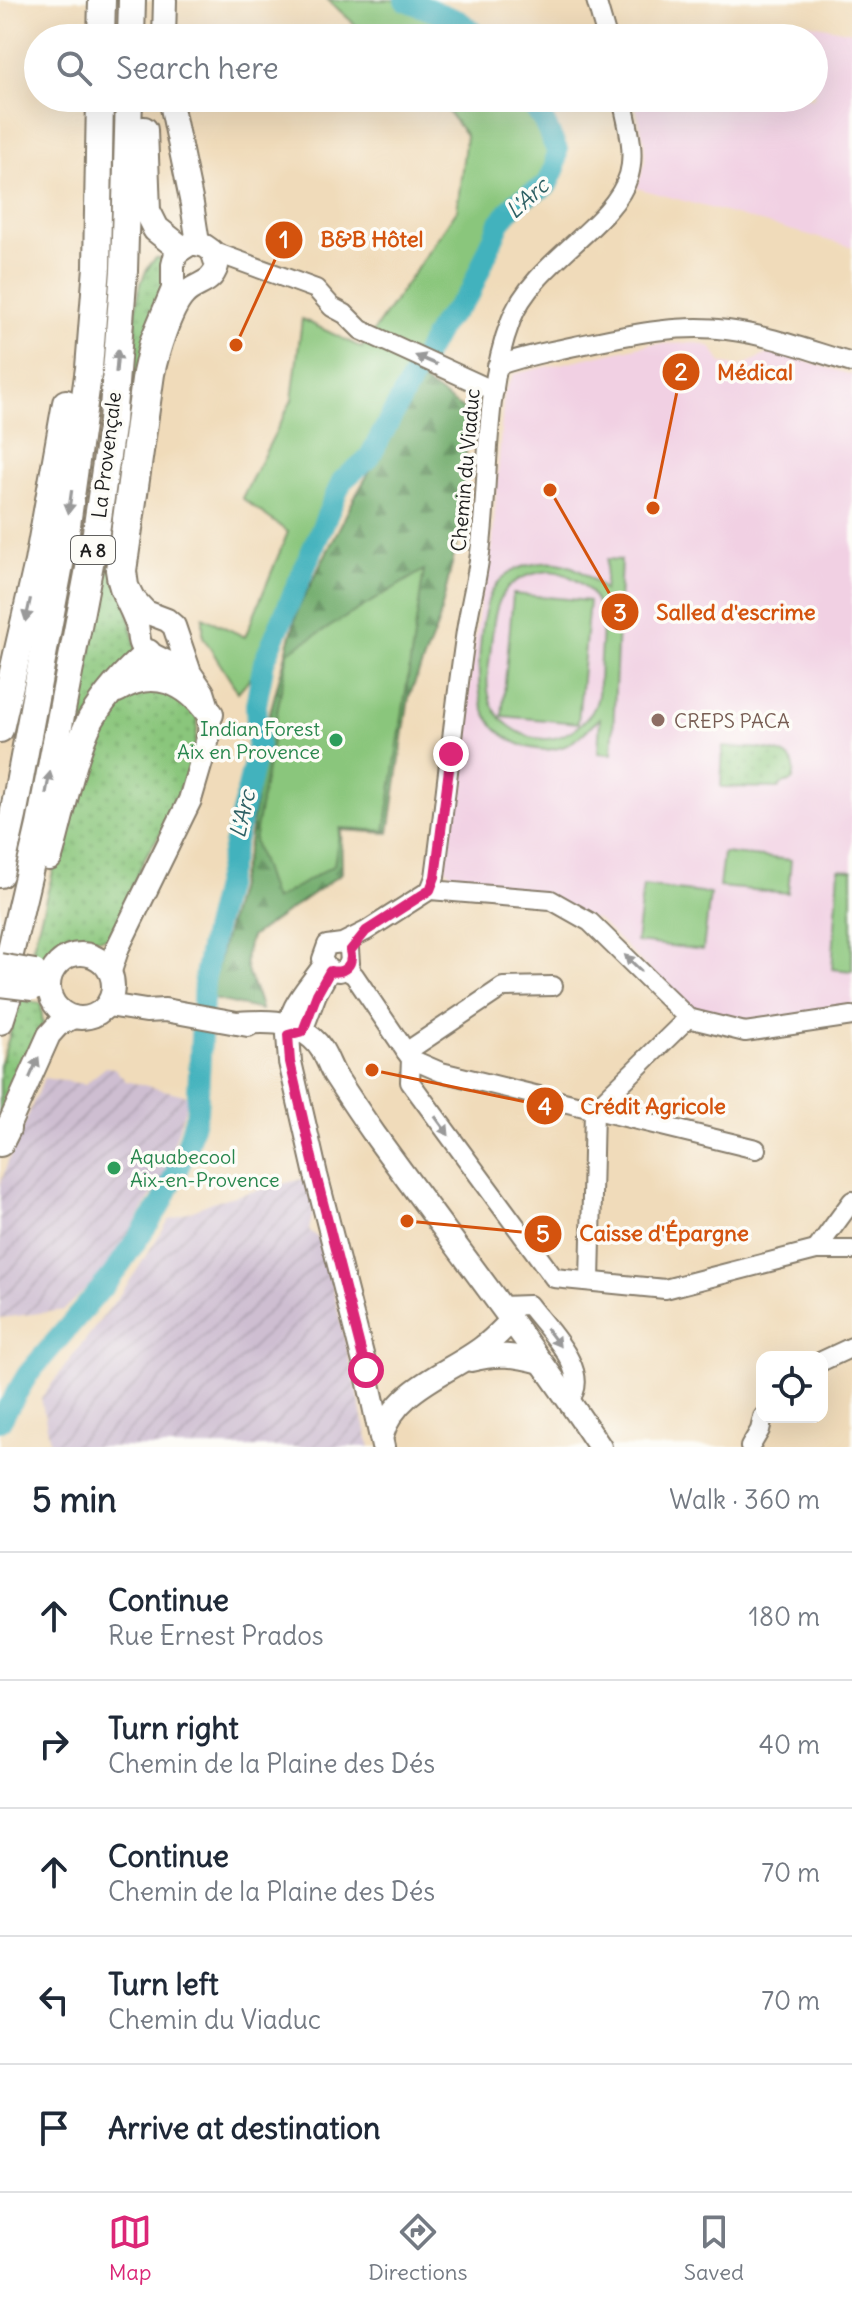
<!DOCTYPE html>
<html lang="en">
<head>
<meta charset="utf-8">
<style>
  body { margin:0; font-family:Delius,sans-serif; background:#f2f2f3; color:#1f2937 }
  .controls { position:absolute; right:24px; bottom:24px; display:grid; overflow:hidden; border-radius:16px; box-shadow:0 8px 32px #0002 }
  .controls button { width:72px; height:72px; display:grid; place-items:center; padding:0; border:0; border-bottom:2px solid #e0e1e3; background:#fff; color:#1f2937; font:40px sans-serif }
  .stop { position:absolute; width:24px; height:24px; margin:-18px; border:6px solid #db2777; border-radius:50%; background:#fff }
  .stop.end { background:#db2777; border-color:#fff; box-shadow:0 2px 8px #0008 }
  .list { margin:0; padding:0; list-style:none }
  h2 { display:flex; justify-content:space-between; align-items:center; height:104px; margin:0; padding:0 32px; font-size:34px }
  h2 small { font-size:26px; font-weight:400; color:#747a83 }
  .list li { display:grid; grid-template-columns:52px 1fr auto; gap:24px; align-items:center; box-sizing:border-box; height:128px; padding:0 32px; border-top:2px solid #e0e1e3 }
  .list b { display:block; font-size:30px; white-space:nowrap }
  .list p { margin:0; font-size:26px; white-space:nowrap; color:#747a83 }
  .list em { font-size:26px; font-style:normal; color:#747a83 }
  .icon { flex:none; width:44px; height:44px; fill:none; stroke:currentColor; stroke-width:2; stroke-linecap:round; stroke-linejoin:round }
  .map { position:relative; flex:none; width:852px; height:1447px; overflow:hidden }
  .search { position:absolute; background:#fff; box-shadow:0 8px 32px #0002; left:24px; right:24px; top:24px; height:88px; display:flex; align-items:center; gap:20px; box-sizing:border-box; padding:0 28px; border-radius:44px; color:#747a83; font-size:30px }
  .sheet { height:744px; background:#fff }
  nav { display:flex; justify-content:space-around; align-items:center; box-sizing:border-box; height:112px; border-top:2px solid #e0e1e3; background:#fff; font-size:22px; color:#747a83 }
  nav a { display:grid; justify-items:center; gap:4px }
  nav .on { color:#db2777 }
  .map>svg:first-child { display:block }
  .built { fill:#f1d0e3 }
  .industrial { fill:url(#industrial-furrows) }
  .grass { fill:url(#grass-dots); stroke:#53714c; stroke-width:2 }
  .forest { fill:url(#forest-firs); stroke:#466444; stroke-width:2 }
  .park { fill:#8ac67b; stroke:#53714c; stroke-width:2; fill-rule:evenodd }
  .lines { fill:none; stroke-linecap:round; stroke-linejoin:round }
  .river { stroke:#43b2bd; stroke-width:22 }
  .minor-casing { stroke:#867c6b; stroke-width:22 }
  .major-casing { stroke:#867c6b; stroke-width:26 }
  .highway-casing { stroke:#867c6b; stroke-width:30 }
  .minor { stroke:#fff; stroke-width:18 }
  .major { stroke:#fff; stroke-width:22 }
  .highway { stroke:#fff; stroke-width:26 }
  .major-bridge-casing { stroke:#867c6b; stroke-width:26; stroke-linecap:butt }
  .major-bridge { stroke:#fff; stroke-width:22 }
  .oneway { fill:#999 }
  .route { stroke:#db2777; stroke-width:10 }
  .education-dot { fill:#8d6e63; stroke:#fdfcf7; stroke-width:3 }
  .leisure-dot { fill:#2e9e5b; stroke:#fdfcf7; stroke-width:3 }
  .labels { text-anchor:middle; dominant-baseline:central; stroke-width:7; stroke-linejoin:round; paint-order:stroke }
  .shield { fill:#fdfcf7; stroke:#605f5e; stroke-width:2 }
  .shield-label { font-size:18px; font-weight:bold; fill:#1c1c1c }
  .street-label { font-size:20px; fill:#1c1c1c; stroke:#fdfcf7 }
  .education-label { font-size:20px; fill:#785e54; stroke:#fdfcf7; text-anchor:start }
  .leisure-label { font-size:20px; fill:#27864d; stroke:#fdfcf7; text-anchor:end }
  .water-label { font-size:22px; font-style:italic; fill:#2e6064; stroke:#fdfcf7 }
  .leader { fill:none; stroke:#d4530e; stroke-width:3 }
  .callout-dot { fill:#d4530e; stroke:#fdfcf7; stroke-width:3 }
  .mark-label { font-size:24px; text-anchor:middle; font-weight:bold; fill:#fff }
  .callout-label { font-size:22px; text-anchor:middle; font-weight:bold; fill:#d4530e; stroke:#fdfcf7; stroke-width:7; stroke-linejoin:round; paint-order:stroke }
</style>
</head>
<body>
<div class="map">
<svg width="852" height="1447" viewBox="0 0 852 1447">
  <defs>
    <pattern id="industrial-furrows" width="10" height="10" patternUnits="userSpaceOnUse" patternTransform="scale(2)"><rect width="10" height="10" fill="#cebed1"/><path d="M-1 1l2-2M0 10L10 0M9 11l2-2" fill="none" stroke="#b0a3b3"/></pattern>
    <pattern id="grass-dots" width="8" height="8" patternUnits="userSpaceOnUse" patternTransform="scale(2)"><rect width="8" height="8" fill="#8ac67b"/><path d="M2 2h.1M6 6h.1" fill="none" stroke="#76aa6a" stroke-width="1.8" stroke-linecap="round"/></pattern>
    <pattern id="forest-firs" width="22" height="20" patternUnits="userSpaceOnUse" patternTransform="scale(2)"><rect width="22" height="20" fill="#6fab6b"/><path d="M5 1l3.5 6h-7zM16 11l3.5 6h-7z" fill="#5a8a57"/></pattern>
  </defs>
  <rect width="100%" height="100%" fill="#fdfcf7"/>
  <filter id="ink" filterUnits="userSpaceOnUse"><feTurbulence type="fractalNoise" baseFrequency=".0125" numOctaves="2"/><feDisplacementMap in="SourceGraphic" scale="16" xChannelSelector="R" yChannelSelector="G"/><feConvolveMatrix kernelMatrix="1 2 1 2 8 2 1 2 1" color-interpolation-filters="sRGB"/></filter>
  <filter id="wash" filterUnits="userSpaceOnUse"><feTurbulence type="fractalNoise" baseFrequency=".006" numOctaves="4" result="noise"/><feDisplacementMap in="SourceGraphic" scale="32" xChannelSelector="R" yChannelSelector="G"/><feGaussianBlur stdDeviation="1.8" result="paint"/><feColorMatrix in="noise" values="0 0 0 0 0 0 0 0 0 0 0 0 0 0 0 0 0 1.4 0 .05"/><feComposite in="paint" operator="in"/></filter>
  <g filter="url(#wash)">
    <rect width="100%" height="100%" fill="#f0dbba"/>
    <g class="built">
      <polygon points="766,21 802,22 852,32 852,247 637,188 645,162 644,141 634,98 814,98 814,38 638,38"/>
      <polygon points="698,343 711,347 721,363 739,367 770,353 778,353 852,375 852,1012 757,1024 718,1021 690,1009 597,919 460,887 445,867 484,573 492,549 504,392 514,374 523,372 650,344"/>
    </g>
    <g class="industrial">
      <polygon points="106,1067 114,1068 126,1081 189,1096 165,1173 108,1268 64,1310 0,1318 0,1185 9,1159 44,1078 85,1084"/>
      <polygon points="306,1178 314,1207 309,1230 322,1242 370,1447 51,1447 41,1398 127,1285 169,1220 215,1201"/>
    </g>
    <g class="grass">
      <path d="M156,258L165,259L167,282L116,551L137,655L74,737C100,611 121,484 134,357C137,325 131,282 156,258Z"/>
      <path d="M128,689L176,690L198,716C197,752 184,792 166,824C160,835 152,845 146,856C133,881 123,910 113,937C87,940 64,940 44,957L31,954L87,745L104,711Z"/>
      <path d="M723,747C746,749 807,743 792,781L780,785L779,788L721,787Z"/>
      <polygon points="21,998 41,1004 43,1027 0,1127 0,1066"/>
    </g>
    <path class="forest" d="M422,381L463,409L467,433L461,525L438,624L409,697L389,833L341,830L342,873L251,937C236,972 256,980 261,1010L209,998L249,843L268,720L298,609L356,495Z"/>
    <g class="park">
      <polygon points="328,0 408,0 459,21 481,38 370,38"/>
      <polygon points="437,98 528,98 544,122 557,150 555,168 547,185 517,202 500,222 470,294 441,325 369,458 342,481 264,662 238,692 203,637 203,617 245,637 288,532 242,498 292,400 302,319 362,348 457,210 466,135"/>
      <path d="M607,559L621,560L612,754L598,753L600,718C589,728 580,738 567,745C537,759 496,740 484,710C474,687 480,611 493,589C502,575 518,567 534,564C565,558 583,570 604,590ZM550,571C563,572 573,577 583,585C607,605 602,629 600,657C599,671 600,686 597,700C593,719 567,738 547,739C522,740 494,720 489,695C485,679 490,662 491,646C495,603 499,576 550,571Z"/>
      <polygon points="424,570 385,831 340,828 334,865 274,900 254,841 288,652"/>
      <polygon points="513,594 589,601 578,723 502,716"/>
      <polygon points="723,853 791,860 788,893 719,887"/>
      <polygon points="839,869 852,870 852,971 832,969"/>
      <polygon points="643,886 710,894 703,950 636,942"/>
    </g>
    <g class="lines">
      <g class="river">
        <polyline points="405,0 459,21 481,38"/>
        <polyline points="0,1421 28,1374 112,1276 162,1203 186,1150 197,1112 204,982 213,932 258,746 256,705 264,662 342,481 369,458 441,325 470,293 500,222 517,202 547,185 555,168 557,150 544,122 528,98"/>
      </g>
    </g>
  </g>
  <g filter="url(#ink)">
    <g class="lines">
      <g class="minor-casing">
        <g id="minor">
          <polyline points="596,0 607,38"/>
          <polyline points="212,251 316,289 332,307 345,314 361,330 494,391"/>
          <path d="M497,366C522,356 549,352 575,346C624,336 677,323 727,330C769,335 811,351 852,363"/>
          <path d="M430,890L435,877C446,795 454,713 466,631C470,605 477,579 480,553C490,476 483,393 511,320C534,261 613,227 629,175C636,150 627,123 622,98"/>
          <polyline points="342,943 349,949 350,963 340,972 330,971 322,959 327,945 342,943 366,931 430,890 551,900 590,922 688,1018 745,1032 852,1016"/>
          <path d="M323,964C309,986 284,1008 288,1035H296L303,1031L317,994L330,971"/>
          <polyline points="345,970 354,975 411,1059 410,1082 554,1278 665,1289 816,1250 852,1250"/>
          <polyline points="406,1052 503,987 553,986"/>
          <polyline points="411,1059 441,1072 756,1149"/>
          <polyline points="816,1250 852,1201"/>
          <polyline points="590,1281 594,1110 688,1018"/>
          <path d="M501,1306L529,1305C546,1328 593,1372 569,1400"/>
          <polyline points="822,1361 852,1347"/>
          <polyline points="750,1447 760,1430 763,1417"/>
        </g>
      </g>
      <g class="major-casing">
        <g id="major">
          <polyline points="164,38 165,0"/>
          <polyline points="170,98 192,204 198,243"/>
          <circle cx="81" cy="986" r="32"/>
          <path d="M110,971L118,947L190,800L209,735L210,714L203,692L190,673L174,626L167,620L146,612L133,598L127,586L125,571L153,374C157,354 170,310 184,295C195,282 211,286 217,266L212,251L205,246L192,243L176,253L173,265V289L151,342L144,373L117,570C119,592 131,605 137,625C139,633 137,643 144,650C147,653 182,669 190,673"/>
          <polyline points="108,1005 146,1011 165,1010 248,1025"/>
          <path d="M237,1023C264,1021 290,1019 312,1038C324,1048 327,1061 334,1074C347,1094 361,1115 375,1135C450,1239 529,1340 600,1447"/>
          <polyline points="288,1035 290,1062 316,1175 366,1370 383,1447"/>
          <polyline points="7,1129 49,1035 58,1025 73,1017"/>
          <path d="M471,1360C496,1353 516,1355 541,1362"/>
          <path d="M382,1435C396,1388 448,1374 483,1347C493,1340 502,1330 511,1321"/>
        </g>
      </g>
      <g class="highway-casing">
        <g id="highway">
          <polyline points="101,38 102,0"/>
          <polyline points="131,38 132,0"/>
          <polyline points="144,130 147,211 156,229 180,248"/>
          <path d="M117,689C153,666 187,681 210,714"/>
          <polyline points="0,729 38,562 66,403"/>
          <path d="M49,857C61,817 72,754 91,719C106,694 126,672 148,653"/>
          <polyline points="0,874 13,816 66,532 89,368 97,267 100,98"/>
          <polyline points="2,988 40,825 96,532 112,421 124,271 129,98"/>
          <polyline points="0,1021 16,971"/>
          <polyline points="0,1143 7,1129"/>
        </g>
      </g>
      <use href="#minor" class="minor"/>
      <use href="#major" class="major"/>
      <use href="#highway" class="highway"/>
      <g class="major-bridge-casing">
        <g id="major-bridge">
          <polyline points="0,965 35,971"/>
          <polyline points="0,985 33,989"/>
        </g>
      </g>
      <use href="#major-bridge" class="major-bridge"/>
    </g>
    <defs><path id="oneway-solid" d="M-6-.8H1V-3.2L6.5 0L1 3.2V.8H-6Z" transform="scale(2)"/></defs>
    <g class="oneway">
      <use href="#oneway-solid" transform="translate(426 360) rotate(-157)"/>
      <use href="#oneway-solid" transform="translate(117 361) rotate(-85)"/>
      <use href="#oneway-solid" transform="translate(70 502) rotate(98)"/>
      <use href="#oneway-solid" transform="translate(28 610) rotate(102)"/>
      <use href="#oneway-solid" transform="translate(48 783) rotate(-79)"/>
      <use href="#oneway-solid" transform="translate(633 963) rotate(-136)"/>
      <use href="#oneway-solid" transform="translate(34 1068) rotate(-66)"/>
      <use href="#oneway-solid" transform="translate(442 1126) rotate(54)"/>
      <use href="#oneway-solid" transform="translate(553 1337) rotate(53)"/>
    </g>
  </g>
  <g class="lines" filter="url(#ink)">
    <path class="route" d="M366,1370L316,1175L290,1062L288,1035L303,1031L317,994L330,971C344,974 354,965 350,951L366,931L430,890L435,877L451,754"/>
  </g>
  <circle class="education-dot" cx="658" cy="720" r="8"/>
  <g class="leisure-dot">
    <circle cx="336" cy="740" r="8"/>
    <circle cx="114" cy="1168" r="8"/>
  </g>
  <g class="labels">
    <rect class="shield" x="71" y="536" width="44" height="28" rx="6"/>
    <g class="shield-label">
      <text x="93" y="550">A 8</text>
    </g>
    <g class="street-label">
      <text transform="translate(106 455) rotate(-83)">La Provençale</text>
      <text transform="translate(465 470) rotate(-85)">Chemin du Viaduc</text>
    </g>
    <g class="education-label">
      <text x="674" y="720">CREPS PACA</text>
    </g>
    <g class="leisure-label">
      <text x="320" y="728">Indian Forest<tspan x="320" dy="23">Aix en Provence</tspan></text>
      <text x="130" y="1156" text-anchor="start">Aquabecool<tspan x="130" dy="23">Aix-en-Provence</tspan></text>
    </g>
    <g class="water-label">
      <text transform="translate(527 198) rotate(-42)">L'Arc</text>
      <text transform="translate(242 814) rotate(-77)">L'Arc</text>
    </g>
  </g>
  <path class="leader" d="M236 345L284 240M653 508L681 372M550 490L620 612M372 1070L545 1106M407 1221L543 1234"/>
  <g class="callout-dot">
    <circle cx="236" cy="345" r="8"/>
    <circle cx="653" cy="508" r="8"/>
    <circle cx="550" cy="490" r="8"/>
    <circle cx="372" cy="1070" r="8"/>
    <circle cx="407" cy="1221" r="8"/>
    <circle cx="284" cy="240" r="20"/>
    <circle cx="681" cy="372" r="20"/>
    <circle cx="620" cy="612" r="20"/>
    <circle cx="545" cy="1106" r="20"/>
    <circle cx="543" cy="1234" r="20"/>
  </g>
  <g class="mark-label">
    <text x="284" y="248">1</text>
    <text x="681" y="380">2</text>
    <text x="620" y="621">3</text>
    <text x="545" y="1115">4</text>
    <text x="543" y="1242">5</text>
  </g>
  <g class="callout-label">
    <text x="372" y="247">B&amp;B Hôtel</text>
    <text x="755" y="380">Médical</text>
    <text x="736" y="620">Salled d'escrime</text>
    <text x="653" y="1114">Crédit Agricole</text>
    <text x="664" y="1241">Caisse d'Épargne</text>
  </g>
</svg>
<div class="controls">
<button><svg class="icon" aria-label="locate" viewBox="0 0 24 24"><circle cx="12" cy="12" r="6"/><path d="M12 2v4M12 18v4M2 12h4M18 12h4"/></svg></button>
</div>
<div class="stop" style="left:366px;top:1370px"></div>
<div class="stop end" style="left:451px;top:754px"></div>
<div class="search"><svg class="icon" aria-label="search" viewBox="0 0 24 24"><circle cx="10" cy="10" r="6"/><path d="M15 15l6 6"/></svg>Search here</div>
</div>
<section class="sheet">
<h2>5 min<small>Walk · 360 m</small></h2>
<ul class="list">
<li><svg class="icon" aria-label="ahead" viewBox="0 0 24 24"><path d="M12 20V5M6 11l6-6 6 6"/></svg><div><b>Continue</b><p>Rue Ernest Prados</p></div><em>180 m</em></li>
<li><svg class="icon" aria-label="right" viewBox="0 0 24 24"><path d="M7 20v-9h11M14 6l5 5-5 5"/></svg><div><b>Turn right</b><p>Chemin de la Plaine des Dés</p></div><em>40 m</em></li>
<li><svg class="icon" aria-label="ahead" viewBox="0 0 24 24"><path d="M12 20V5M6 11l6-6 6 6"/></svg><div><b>Continue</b><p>Chemin de la Plaine des Dés</p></div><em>70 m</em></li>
<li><svg class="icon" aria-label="left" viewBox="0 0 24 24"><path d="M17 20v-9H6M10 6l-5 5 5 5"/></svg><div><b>Turn left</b><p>Chemin du Viaduc</p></div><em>70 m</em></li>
<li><svg class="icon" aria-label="arrive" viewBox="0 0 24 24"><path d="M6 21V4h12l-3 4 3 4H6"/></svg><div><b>Arrive at destination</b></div></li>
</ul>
</section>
<nav>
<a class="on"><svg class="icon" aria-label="map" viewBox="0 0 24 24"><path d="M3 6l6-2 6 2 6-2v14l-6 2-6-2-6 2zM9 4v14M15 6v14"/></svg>Map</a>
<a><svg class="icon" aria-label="directions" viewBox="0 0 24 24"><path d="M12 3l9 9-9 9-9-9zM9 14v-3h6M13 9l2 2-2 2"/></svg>Directions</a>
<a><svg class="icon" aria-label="saved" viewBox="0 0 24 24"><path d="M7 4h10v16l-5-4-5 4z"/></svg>Saved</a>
</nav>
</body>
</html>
